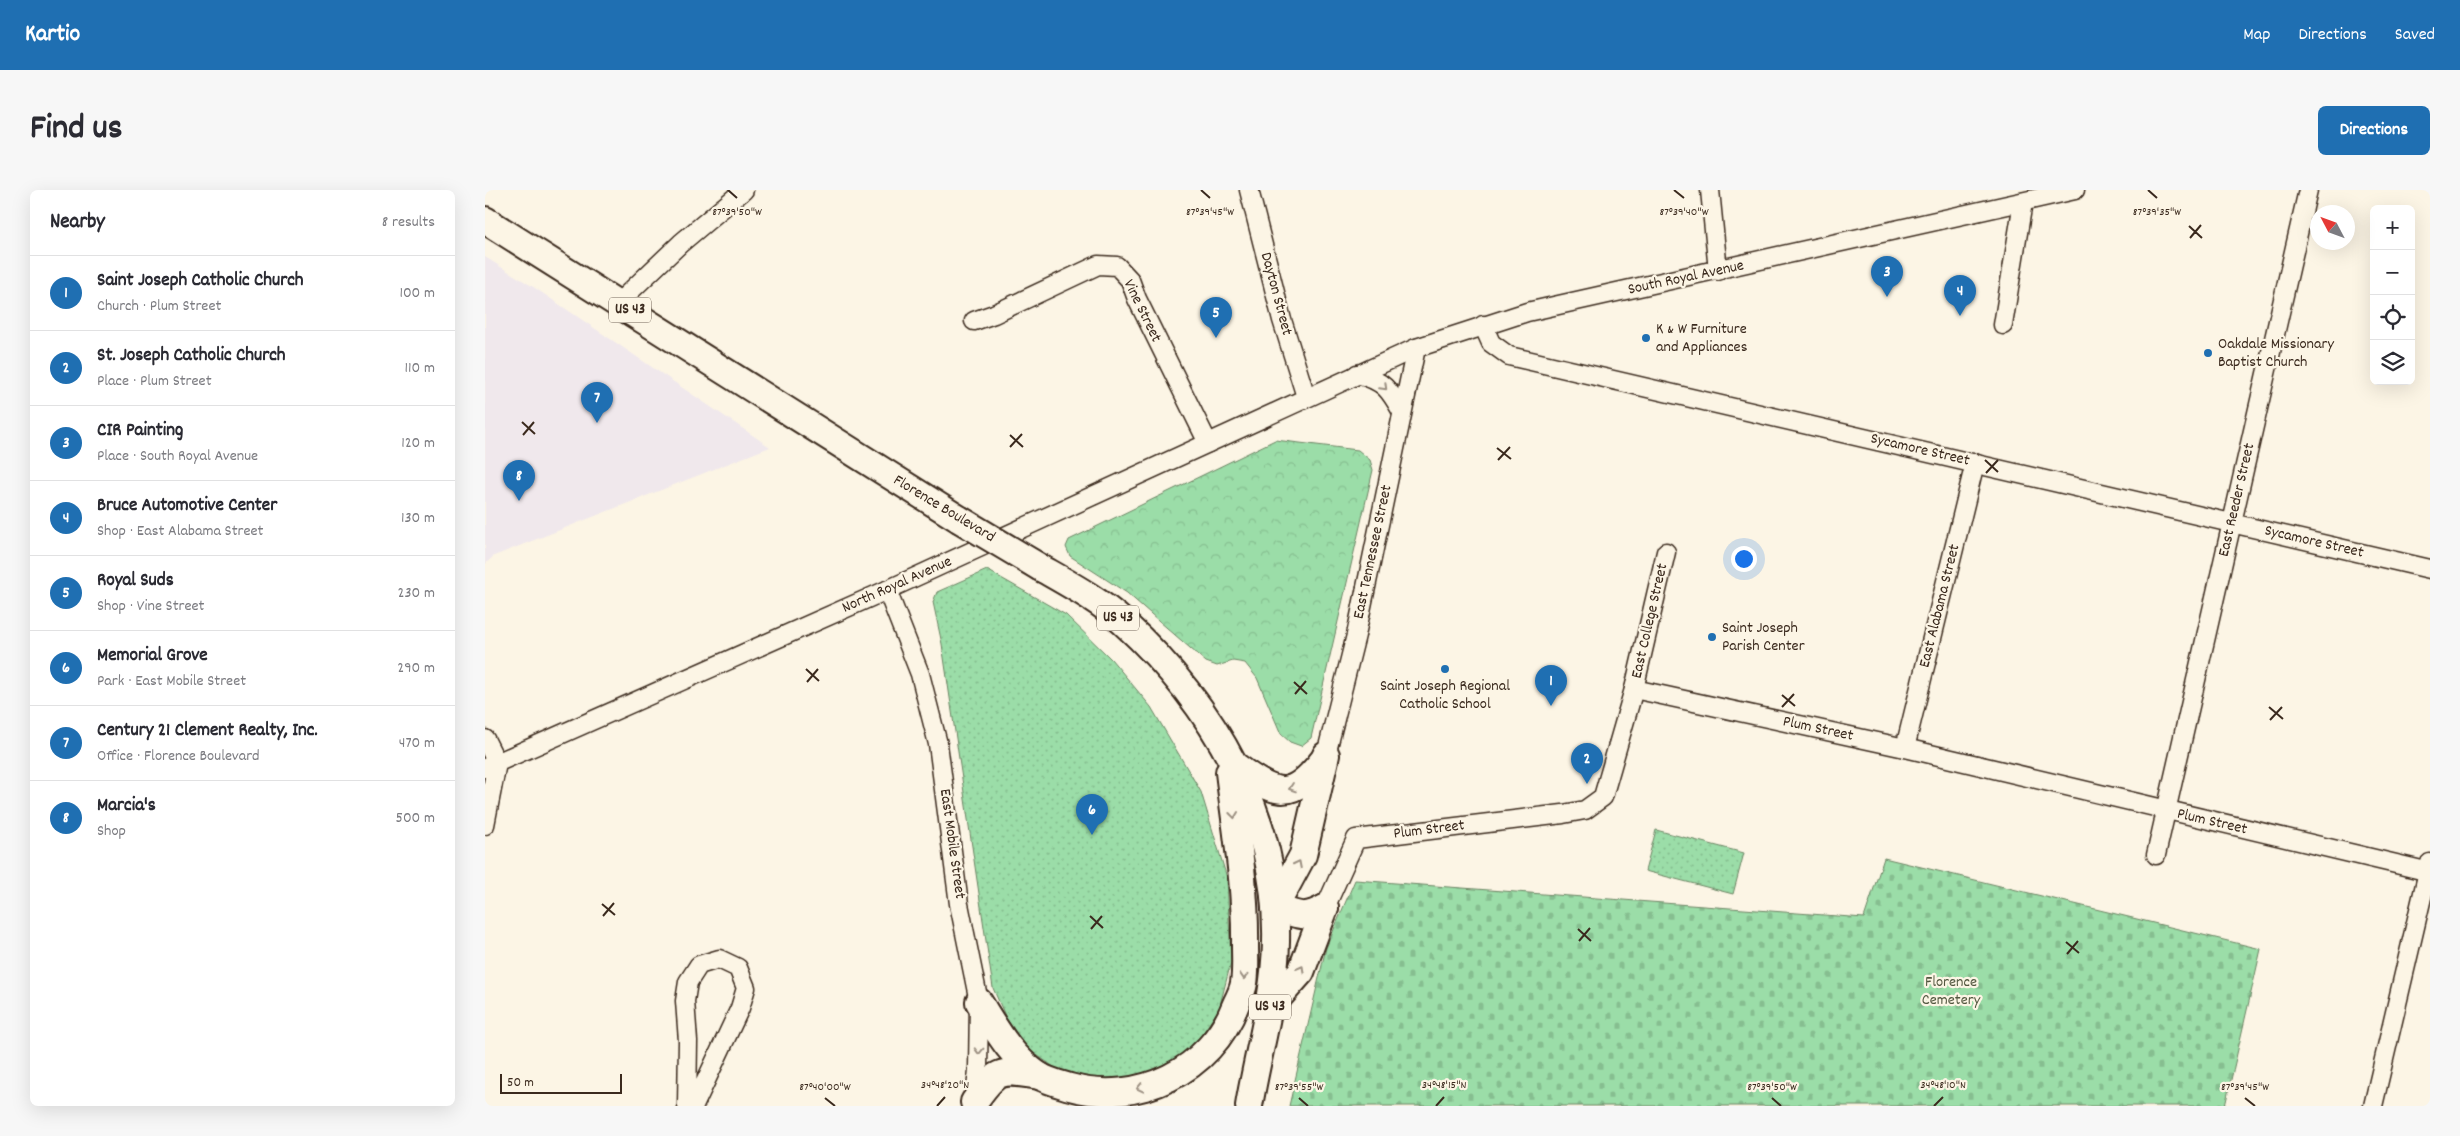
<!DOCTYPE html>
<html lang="en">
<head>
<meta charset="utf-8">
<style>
  body { margin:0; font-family:Dekko,sans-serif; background:#f7f7f7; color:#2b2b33 }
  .controls { position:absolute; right:15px; top:15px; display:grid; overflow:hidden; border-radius:8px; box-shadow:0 5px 20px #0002 }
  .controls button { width:45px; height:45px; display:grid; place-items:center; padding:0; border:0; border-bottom:1px solid #e1e1e2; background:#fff; color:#2b2b33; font:25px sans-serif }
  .compass { position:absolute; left:1825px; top:15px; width:45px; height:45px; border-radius:50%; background:#fff; box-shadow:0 5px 20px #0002; rotate:311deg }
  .scale { position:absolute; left:15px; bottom:12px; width:122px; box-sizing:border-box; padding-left:5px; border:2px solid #3b2a1e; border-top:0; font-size:14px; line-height:18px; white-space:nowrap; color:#3b2a1e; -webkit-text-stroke:4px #fcf5e5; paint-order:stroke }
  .you { position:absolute; left:1258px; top:368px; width:18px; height:18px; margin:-12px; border:4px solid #fff; border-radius:50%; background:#1a73e8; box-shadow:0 0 0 8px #1a73e833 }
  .badge { display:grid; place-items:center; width:32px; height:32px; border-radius:50%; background:#1f6fb2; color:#fff; font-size:16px; font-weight:700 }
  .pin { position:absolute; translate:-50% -41px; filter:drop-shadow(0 1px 2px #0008) }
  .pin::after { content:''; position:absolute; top:26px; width:18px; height:15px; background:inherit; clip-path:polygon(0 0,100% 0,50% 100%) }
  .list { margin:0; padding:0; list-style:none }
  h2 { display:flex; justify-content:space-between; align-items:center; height:65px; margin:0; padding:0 20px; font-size:21px }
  h2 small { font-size:16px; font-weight:400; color:#7c7c81 }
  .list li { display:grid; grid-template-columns:32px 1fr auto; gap:15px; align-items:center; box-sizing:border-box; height:75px; padding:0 20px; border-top:1px solid #e1e1e2 }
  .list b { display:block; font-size:19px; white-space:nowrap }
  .list p { margin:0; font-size:16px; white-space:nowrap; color:#7c7c81 }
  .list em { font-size:16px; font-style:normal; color:#7c7c81 }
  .icon { flex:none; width:28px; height:28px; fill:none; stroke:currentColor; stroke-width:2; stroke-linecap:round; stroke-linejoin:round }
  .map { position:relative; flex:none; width:1945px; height:916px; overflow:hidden; border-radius:8px }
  header { display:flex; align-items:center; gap:30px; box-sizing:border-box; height:70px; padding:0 25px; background:#1f6fb2; color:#fff }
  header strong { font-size:24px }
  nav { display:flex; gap:28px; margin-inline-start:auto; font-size:18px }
  .intro { display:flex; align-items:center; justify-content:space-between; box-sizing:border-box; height:120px; padding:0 30px }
  h1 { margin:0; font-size:35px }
  .button { padding:12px 22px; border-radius:8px; background:#1f6fb2; color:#fff; font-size:18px; font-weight:700 }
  main { display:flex; gap:30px; padding:0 30px }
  aside { flex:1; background:#fff; border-radius:8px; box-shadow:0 5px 20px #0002 }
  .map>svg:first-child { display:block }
  .built { fill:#f0e8ec }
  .forest { fill:url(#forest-crowns); stroke:#6b8463 }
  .cemetery { fill:url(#cemetery-stones); stroke:#6b8463 }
  .park { fill:url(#park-dots); stroke:#6b8463 }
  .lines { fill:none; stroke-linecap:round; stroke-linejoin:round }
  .minor-casing { stroke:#3b2a1e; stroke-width:21 }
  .highway-casing { stroke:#3b2a1e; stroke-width:30 }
  .minor { stroke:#fcf5e5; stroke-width:18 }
  .highway { stroke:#fcf5e5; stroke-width:26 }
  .highway-bridge-casing { stroke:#3b2a1e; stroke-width:30; stroke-linecap:butt }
  .highway-bridge { stroke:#fcf5e5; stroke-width:26 }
  .oneway { stroke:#9c9082 }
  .ticks { fill:none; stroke:#3b2a1e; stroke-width:2 }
  .poi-dot { fill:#1f6fb2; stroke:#fcf5e5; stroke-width:2 }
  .labels { text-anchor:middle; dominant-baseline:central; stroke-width:4.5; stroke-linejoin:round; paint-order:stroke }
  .shield { fill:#fcf5e5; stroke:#75675a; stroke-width:1 }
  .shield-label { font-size:15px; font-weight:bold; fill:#3b2a1e }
  .street-label { font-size:16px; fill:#3b2a1e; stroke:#fcf5e5 }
  .poi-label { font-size:16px; fill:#3b2a1e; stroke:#fcf5e5; text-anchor:start }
  .park-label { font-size:16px; fill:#535740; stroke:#fcf5e5 }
  .ticks-label { font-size:12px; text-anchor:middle; fill:#3b2a1e; stroke:#fcf5e5; stroke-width:4.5; stroke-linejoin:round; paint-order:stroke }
</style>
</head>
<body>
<header>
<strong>Kartio</strong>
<nav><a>Map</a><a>Directions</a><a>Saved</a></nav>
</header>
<div class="intro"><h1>Find us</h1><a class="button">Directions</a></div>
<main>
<aside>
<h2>Nearby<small>8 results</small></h2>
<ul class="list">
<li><span class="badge">1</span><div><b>Saint Joseph Catholic Church</b><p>Church · Plum Street</p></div><em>100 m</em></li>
<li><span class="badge">2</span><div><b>St. Joseph Catholic Church</b><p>Place · Plum Street</p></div><em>110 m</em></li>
<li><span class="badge">3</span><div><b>CIR Painting</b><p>Place · South Royal Avenue</p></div><em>120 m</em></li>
<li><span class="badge">4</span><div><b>Bruce Automotive Center</b><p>Shop · East Alabama Street</p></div><em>130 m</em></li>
<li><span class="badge">5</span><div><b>Royal Suds</b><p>Shop · Vine Street</p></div><em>230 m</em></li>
<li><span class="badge">6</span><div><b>Memorial Grove</b><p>Park · East Mobile Street</p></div><em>290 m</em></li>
<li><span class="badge">7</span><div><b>Century 21 Clement Realty, Inc.</b><p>Office · Florence Boulevard</p></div><em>470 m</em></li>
<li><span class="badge">8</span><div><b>Marcia's</b><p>Shop</p></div><em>500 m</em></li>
</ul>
</aside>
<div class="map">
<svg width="1945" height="916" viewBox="0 0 1945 916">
  <defs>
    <pattern id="forest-crowns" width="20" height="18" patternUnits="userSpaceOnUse" patternTransform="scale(1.25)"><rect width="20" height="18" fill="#9bdda8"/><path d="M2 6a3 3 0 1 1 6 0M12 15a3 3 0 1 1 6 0" fill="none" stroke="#86be90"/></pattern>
    <pattern id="cemetery-stones" width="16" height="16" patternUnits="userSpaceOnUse" patternTransform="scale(1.25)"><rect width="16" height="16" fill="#9bdda8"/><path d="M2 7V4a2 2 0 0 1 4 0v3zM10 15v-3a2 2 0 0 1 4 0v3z" fill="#86be90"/></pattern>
    <pattern id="park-dots" width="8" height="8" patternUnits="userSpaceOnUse" patternTransform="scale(1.25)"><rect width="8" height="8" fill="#9bdda8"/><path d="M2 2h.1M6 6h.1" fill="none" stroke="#86be90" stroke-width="1.8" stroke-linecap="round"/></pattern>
  </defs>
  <rect width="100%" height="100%" fill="#fcf5e5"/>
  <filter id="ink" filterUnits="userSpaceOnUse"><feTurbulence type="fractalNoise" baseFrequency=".02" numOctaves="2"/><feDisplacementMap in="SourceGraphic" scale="10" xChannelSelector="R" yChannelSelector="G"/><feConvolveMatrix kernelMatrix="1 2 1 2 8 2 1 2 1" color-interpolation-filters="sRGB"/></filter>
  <g filter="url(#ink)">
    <polygon class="built" points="0,67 50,98 285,257 9,366 0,374"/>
    <polygon class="forest" points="790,250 873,260 885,270 888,280 826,548 816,556 805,552 796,544 772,488 760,473 748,471 732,476 721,472 642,403 585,366 581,357 584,350"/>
    <polygon class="cemetery" points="1399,668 1776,759 1740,916 804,916 841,758 870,690 1379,728"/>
    <g class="park">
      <polygon points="502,380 581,425 626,469 666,517 716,602 742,688 746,772 734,819 709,856 667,884 618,892 579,884 543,859 521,828 508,798 457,454 448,412 452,402"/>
      <polygon points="1171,640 1259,663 1248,704 1160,681"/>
    </g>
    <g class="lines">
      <g class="minor-casing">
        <g id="minor">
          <polyline points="764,0 797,130 821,207"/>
          <polyline points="1225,0 1233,81"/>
          <polyline points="133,113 196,53 259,0"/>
          <polyline points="489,131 509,124 613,75 632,76 645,90 652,109 723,253"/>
          <polyline points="998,135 1006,153 1024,166 1945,379"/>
          <polyline points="1518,135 1538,12"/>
          <path d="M872,184C899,191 904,199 917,222"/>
          <polyline points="402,400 435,484 453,554 474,714 494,812 493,880 490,908"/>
          <polyline points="1149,499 1420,558 1945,682"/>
          <polyline points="0,549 12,573 0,635"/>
          <polyline points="1420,558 1490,273"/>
          <polyline points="841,565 871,445 931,158"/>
          <polyline points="0,578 402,400 931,158 1042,122 1590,0"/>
          <polyline points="1671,665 1823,0"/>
          <polyline points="840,718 871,649 1078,624 1100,620 1118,607 1149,499 1181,362"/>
          <polyline points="202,916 203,851 200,811 203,792 214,775 234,769 253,778 261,798 255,818 209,916"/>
          <polyline points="1888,916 1945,673"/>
        </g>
      </g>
      <g class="highway-casing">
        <g id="highway">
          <polyline points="0,30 474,329"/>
          <path d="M556,378C584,394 614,410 638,432C728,514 794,627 791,752C790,808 773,861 764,916"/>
          <path d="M752,577C793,607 807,611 840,568"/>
          <polyline points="790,717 818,665 841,565"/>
          <path d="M790,717C813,725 818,730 840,718"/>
          <path d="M494,812C511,839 526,867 553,885C562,891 575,894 585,897C653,916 726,881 751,814C754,808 758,800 759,793C761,781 760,767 760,755C761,697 751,640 744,582"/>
          <polyline points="785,817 816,782 840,718"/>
          <path d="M489,912C513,878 514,880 555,886"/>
        </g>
      </g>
      <use href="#minor" class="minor"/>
      <use href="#highway" class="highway"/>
      <g class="highway-bridge-casing">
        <polyline id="highway-bridge" points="474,329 556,378"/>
      </g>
      <use href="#highway-bridge" class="highway-bridge"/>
    </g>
    <defs><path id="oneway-chevron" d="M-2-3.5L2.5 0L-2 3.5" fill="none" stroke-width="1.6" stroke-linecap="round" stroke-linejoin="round" transform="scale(1.25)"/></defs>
    <g class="oneway">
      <use href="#oneway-chevron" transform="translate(899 197) rotate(45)"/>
      <use href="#oneway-chevron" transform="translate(807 598) rotate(161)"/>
      <use href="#oneway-chevron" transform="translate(749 625) rotate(83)"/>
      <use href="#oneway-chevron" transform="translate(813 674) rotate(-63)"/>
      <use href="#oneway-chevron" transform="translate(816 779) rotate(-61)"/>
      <use href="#oneway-chevron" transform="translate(759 786) rotate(93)"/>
      <use href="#oneway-chevron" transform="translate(494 861) rotate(92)"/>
      <use href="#oneway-chevron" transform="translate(655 898) rotate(167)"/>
    </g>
  </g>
  <path class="ticks" d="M243,0L252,8M716,0L725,8M1189,0L1199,8M1663,0L1672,8M1704,36L1717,48M1705,48L1716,35M37,232L50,244M38,245L49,232M525,245L538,257M525,257L537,244M1012,258L1026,269M1013,270L1025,257M1500,270L1513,282M1501,283L1513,270M321,479L334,491M322,492L333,479M809,492L822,504M810,504L821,491M1297,505L1310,516M1297,517L1309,504M1784,517L1798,529M1785,530L1797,517M117,714L130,725M118,726L129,713M605,726L618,738M606,739L617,726M1093,739L1106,751M1094,751L1105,738M1581,752L1594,763M1582,764L1593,751M340,908L350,916M814,908L823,916M1287,908L1296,916M1760,908L1770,916M452,916L460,907M951,916L959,907M1449,916L1458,907"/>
  <g class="poi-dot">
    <circle cx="1161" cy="148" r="5"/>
    <circle cx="1723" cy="163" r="5"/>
    <circle cx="1227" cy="447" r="5"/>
    <circle cx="960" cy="479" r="5"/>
  </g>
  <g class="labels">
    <g class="shield">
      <rect x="124" y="107.5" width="42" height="25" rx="4"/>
      <rect x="612" y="415.5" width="42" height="25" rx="4"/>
      <rect x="764" y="804.5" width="42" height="25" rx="4"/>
    </g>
    <g class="shield-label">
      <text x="145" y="120">US 43</text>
      <text x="633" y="428">US 43</text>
      <text x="785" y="817">US 43</text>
    </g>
    <g class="street-label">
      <text transform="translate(1201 88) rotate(-12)">South Royal Avenue</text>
      <text transform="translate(791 104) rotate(75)">Dayton Street</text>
      <text transform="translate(657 121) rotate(64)">Vine Street</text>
      <text transform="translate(1435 260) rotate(13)">Sycamore Street</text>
      <text transform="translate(1752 310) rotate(-77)">East Reeder Street</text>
      <text transform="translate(459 319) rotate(31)">Florence Boulevard</text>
      <text transform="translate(1829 352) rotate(13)">Sycamore Street</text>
      <text transform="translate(888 362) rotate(-78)">East Tennessee Street</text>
      <text transform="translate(412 395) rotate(-24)">North Royal Avenue</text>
      <text transform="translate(1455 416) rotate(-76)">East Alabama Street</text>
      <text transform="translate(1165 431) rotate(-77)">East College Street</text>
      <text transform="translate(1333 539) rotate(12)">Plum Street</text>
      <text transform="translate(1727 632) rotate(13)">Plum Street</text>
      <text transform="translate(944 640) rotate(-7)">Plum Street</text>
      <text transform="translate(467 654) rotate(82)">East Mobile Street</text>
    </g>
    <g class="poi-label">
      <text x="1171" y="139">K &amp; W Furniture<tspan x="1171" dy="18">and Appliances</tspan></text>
      <text x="1733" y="154">Oakdale Missionary<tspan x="1733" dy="18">Baptist Church</tspan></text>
      <text x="1237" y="438">Saint Joseph<tspan x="1237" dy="18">Parish Center</tspan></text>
      <text x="960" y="496" text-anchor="middle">Saint Joseph Regional<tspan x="960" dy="18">Catholic School</tspan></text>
    </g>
    <g class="park-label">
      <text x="1466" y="792">Florence<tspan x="1466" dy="18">Cemetery</tspan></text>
    </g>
  </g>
  <g class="ticks-label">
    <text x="725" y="25">87°39'45"W</text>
    <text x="1199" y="25">87°39'40"W</text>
    <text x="252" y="25">87°39'50"W</text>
    <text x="1672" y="25">87°39'35"W</text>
    <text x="460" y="898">34°48'20"N</text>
    <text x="959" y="898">34°48'15"N</text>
    <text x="1458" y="898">34°48'10"N</text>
    <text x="340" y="900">87°40'00"W</text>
    <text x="814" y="900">87°39'55"W</text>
    <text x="1287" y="900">87°39'50"W</text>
    <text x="1760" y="900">87°39'45"W</text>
  </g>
</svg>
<div class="controls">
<button>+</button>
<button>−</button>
<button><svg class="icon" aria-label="locate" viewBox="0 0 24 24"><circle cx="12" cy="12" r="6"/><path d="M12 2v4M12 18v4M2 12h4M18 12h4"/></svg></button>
<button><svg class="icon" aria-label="layers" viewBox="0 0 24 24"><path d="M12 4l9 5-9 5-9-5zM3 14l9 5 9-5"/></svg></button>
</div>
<svg class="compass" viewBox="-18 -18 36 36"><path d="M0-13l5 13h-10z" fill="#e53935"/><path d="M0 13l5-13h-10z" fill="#7c7c81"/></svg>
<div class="scale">50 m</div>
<div class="you"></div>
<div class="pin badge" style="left:1066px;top:516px">1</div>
<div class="pin badge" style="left:1102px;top:594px">2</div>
<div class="pin badge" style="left:1402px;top:107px">3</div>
<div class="pin badge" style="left:1475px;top:126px">4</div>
<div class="pin badge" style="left:731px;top:148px">5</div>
<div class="pin badge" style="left:607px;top:645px">6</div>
<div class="pin badge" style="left:112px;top:233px">7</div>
<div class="pin badge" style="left:34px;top:311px">8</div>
</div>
</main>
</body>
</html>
